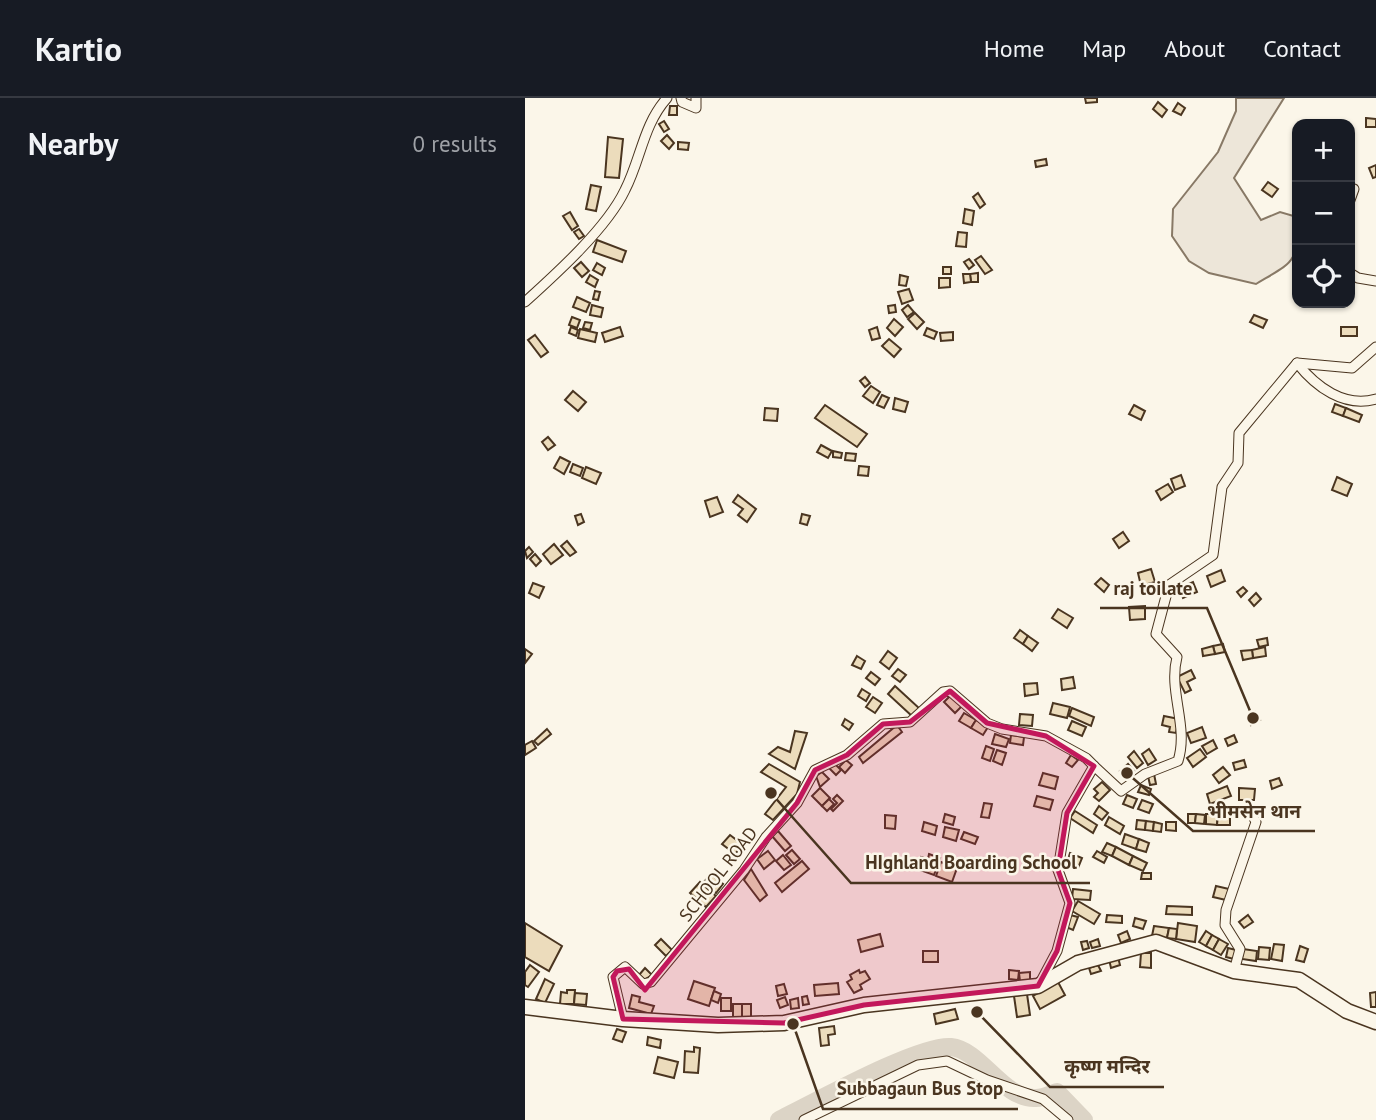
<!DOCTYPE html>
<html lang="en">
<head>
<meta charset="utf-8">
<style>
  body { margin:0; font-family:"PT Sans","Noto Sans Devanagari",sans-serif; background:#242831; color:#f1f3f6 }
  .controls { position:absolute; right:21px; top:21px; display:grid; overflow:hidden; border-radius:14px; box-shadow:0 2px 5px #0004 }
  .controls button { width:63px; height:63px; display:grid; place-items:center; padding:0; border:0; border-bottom:2px solid #363941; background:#171b24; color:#f1f3f6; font:35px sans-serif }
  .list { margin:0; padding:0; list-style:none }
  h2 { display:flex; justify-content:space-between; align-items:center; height:91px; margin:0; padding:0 28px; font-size:30px }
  h2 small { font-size:23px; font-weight:400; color:#9ea1a6 }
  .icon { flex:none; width:38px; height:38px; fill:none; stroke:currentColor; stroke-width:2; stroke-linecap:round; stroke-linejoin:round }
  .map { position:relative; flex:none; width:851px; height:1022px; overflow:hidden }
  header { display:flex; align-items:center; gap:42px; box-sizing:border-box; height:98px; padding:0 35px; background:#171b24; border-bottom:2px solid #363941 }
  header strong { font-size:33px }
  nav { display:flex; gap:38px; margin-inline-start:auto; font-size:24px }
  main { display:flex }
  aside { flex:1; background:#171b24 }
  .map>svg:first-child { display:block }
  .green { fill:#ede6d9; stroke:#887966; stroke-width:2 }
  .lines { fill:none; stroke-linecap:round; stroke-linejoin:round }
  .river { stroke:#dcd4c6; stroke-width:18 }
  .building { fill:#ecdcbc; stroke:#4a3520; stroke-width:2 }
  .street-casing { stroke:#4a3520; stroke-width:11 }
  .primary-casing { stroke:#4a3520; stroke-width:17 }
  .street { stroke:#fbf6e9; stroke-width:9 }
  .primary { stroke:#fbf6e9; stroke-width:14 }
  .marked { fill:#c2185b; fill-opacity:0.2; stroke:#c2185b; stroke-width:5; stroke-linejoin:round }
  .labels { text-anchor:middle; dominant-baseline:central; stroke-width:5; stroke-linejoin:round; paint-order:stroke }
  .street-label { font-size:18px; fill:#4a3520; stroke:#fbf6e9 }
  .leader { fill:none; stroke:#4a3520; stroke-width:2.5 }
  .callout-dot { fill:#4a3520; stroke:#fbf6e9; stroke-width:2.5 }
  .callout-label { font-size:19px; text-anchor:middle; font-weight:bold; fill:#4a3520; stroke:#fbf6e9; stroke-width:5; stroke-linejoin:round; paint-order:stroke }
</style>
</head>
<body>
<header>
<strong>Kartio</strong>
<nav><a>Home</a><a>Map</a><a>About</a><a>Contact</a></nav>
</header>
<main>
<aside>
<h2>Nearby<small>0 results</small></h2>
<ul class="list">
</ul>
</aside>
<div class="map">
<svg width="851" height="1022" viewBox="0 0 851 1022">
  <rect width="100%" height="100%" fill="#fbf6e9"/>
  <path class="green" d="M711,0H759L709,80L736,122L755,114L772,119C772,166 771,162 731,186L684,175L664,163L647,138L648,111L693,54L711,13Z"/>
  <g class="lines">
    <path class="river" d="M254,1022C287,1006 394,946 426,949C456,952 478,1002 511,1000C518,1000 526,996 532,994L559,1022"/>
  </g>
  <g class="building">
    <polygon points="560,0 572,0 572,4 561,5"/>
    <polygon points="633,4 642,12 637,19 628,11"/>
    <polygon points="653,5 660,10 656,17 648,13"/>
    <polygon points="145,8 152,8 152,17 144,17"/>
    <polygon points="841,20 851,21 851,29 841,29"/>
    <polygon points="139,23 144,31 139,34 134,26"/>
    <polygon points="142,37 149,45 144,51 136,43"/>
    <polygon points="83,39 98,41 94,80 80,79"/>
    <polygon points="153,44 164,45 163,52 153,51"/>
    <polygon points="521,61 522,67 511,69 510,63"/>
    <polygon points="851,67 851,79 848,80 844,70"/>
    <polygon points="743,84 753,91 747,99 737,92"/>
    <polygon points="66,87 76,89 71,113 61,111"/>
    <polygon points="453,95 460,106 455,110 448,99"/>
    <polygon points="440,111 449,113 447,127 438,125"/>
    <polygon points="45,114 53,128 47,132 38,118"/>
    <polygon points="54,131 59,138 54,141 49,134"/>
    <polygon points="433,134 442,135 441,149 431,148"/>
    <polygon points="72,142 101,153 97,164 68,154"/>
    <polygon points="456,158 467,172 460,176 450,162"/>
    <polygon points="444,161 449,167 444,171 439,164"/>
    <polygon points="56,164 64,173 57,179 49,170"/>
    <polygon points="72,165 80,170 77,177 68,172"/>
    <rect x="418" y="169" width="8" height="7"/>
    <polygon points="453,175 453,184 446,184 445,176"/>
    <polygon points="438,176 445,176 446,184 439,185"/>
    <polygon points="65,177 73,182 70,189 61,184"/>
    <polygon points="375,177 383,179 381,188 374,187"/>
    <polygon points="414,180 425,180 425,189 414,190"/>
    <polygon points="384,191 388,202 377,206 373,194"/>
    <polygon points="70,193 75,194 73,202 68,201"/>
    <polygon points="52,199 65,205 61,214 48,209"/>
    <polygon points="67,207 78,210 76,219 65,217"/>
    <polygon points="370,207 371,214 364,215 363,208"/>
    <polygon points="383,207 389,214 382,219 377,212"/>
    <polygon points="390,215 399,224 392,231 383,221"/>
    <polygon points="729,217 742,222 738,230 725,224"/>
    <polygon points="47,219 55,222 52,230 44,227"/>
    <polygon points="369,221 378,229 370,238 362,230"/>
    <polygon points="60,224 67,225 65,232 58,230"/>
    <polygon points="46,229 53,232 51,238 44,235"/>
    <polygon points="95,229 98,238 80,244 77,235"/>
    <polygon points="352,229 355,240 347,242 344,232"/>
    <rect x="816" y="229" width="16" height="9"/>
    <polygon points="402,230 412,234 409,241 399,237"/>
    <polygon points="55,231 72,235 70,244 53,240"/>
    <polygon points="428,234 428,242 416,243 415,235"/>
    <polygon points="10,237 23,254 16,259 3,242"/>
    <polygon points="364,241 376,251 369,259 357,248"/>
    <polygon points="340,279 345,285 340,289 335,283"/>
    <polygon points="346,288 355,294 348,305 338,298"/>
    <polygon points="48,293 61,304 53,313 40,302"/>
    <polygon points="357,297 364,300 359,310 352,307"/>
    <polygon points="370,300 383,304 380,314 368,311"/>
    <polygon points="810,306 821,310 818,318 807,314"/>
    <polygon points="300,307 342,336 332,349 290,320"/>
    <polygon points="609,307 620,313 616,322 604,316"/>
    <polygon points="240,310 253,311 252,323 239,322"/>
    <polygon points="821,310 837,317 834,324 818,318"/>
    <polygon points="23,339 30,347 23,352 17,344"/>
    <polygon points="296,347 307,353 303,360 292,354"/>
    <polygon points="308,353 317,355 316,360 308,359"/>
    <polygon points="321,355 331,356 330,363 320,362"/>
    <polygon points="35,359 45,364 39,376 29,370"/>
    <polygon points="48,366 58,370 55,378 45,374"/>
    <polygon points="334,368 344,369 343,378 333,377"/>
    <polygon points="61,369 76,375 71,386 57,380"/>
    <polygon points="656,377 660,388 650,392 646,381"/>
    <polygon points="812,379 827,386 822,398 807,392"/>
    <polygon points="643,386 648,394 636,402 631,393"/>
    <polygon points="213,397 231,411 222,424 213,417 218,411 208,404"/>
    <polygon points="192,399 198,414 185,419 180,403"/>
    <polygon points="56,416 59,424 53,427 50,418"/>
    <polygon points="277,416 285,418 282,427 275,425"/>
    <polygon points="598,434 604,443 594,450 588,441"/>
    <polygon points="42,443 51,454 45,458 36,448"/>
    <polygon points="29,446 38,457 26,466 18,456"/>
    <polygon points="4,449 8,454 2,460 0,453"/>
    <polygon points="10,456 16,463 11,468 5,461"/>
    <polygon points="626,471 630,484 616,488 613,475"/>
    <polygon points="696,472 700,483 686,489 682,478"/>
    <polygon points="576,480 584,487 579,494 570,486"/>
    <polygon points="668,484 672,494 658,500 654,490"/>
    <polygon points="8,485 19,489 14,500 4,495"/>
    <polygon points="718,489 722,493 716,499 712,494"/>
    <polygon points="731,495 736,501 729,508 724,502"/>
    <polygon points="620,508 620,521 605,522 604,509"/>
    <polygon points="533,511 548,520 542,530 527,520"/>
    <polygon points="495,532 503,538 498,546 489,540"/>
    <polygon points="503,538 513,545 507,553 498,546"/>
    <polygon points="742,540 743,547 734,549 732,542"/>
    <polygon points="698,546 700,554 690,556 688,548"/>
    <polygon points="688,548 690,556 678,558 677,551"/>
    <polygon points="740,549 741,558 728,560 727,552"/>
    <polygon points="0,551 7,556 0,565"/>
    <polygon points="727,552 728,560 718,562 716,553"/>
    <polygon points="363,553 372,560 364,571 355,564"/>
    <polygon points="332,558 340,563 336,571 327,567"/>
    <polygon points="373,571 381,577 375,584 367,578"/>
    <polygon points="666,572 670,580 662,584 666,592 660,595 652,579"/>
    <polygon points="346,574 355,581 350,587 341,580"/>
    <polygon points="548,579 550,590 537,592 536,581"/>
    <polygon points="512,585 513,596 500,598 499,586"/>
    <polygon points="370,588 395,611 388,619 363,596"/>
    <polygon points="337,591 345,596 341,603 333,598"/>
    <polygon points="426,597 437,608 430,615 419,604"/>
    <polygon points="348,599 357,605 350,615 341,609"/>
    <polygon points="528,605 545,609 542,620 525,616"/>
    <polygon points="547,610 569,619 566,628 544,618"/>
    <polygon points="730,614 735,622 726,627 722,619"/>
    <polygon points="439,615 451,622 446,630 434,623"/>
    <polygon points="495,616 508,617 507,628 494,627"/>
    <polygon points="639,618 654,621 651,635 644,634 645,629 637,627"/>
    <polygon points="320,621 328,626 324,632 317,627"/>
    <polygon points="451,622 463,629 458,637 446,630"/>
    <polygon points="547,623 561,629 557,638 543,632"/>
    <polygon points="372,627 377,634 338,665 334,659"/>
    <polygon points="677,629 681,640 666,645 662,635"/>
    <polygon points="22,631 26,636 13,647 9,643"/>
    <polygon points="270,633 282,635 270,671 244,656 253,649 265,654"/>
    <polygon points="470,636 484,641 481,649 467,646"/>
    <polygon points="486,637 499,639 498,647 485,645"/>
    <polygon points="709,637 712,644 703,648 700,641"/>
    <polygon points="688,642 692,650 682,656 677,648"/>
    <polygon points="7,643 11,650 0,657 0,647"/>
    <polygon points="461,648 469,651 465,663 457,660"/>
    <polygon points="624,651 631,662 623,667 617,656"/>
    <polygon points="675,651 681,659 668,669 662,660"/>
    <polygon points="472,652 481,655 477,667 468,663"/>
    <polygon points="609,653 618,665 612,670 603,659"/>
    <polygon points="546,657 553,662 547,669 541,665"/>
    <polygon points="321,662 327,667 320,675 314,669"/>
    <polygon points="719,662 721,669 710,672 708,665"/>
    <polygon points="309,665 316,672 311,677 304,670"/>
    <polygon points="244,666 275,684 272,696 248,722 240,716 261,689 236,674"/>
    <polygon points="603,666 609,673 601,680 595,673"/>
    <polygon points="698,669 705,677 694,685 688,677"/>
    <polygon points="297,674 304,681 295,689 291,678"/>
    <polygon points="518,675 533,679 530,691 514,687"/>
    <polygon points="629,676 631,686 625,687 623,678"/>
    <polygon points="754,680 757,687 747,691 745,683"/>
    <polygon points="577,684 585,692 574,703 569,699 573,695 569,691"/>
    <polygon points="616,687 626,691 624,697 613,694"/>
    <polygon points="702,688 706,698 685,706 682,696"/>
    <polygon points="295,690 305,700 297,708 287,698"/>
    <polygon points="714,690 730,691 729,702 714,702"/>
    <polygon points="312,697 318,703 308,713 306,711 312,705 308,701"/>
    <polygon points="602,697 612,701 608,710 598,706"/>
    <polygon points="512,698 528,702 525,712 509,708"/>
    <polygon points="304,701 309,706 302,713 297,708"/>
    <polygon points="617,702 628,706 624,715 613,711"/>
    <polygon points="459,705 467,706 464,720 456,719"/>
    <polygon points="574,708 583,715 577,722 569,716"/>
    <polygon points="550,713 572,727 568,735 545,720"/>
    <polygon points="420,716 430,719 428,727 418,724"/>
    <polygon points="663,716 671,716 670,725 663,725"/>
    <polygon points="671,716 680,717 679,726 670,725"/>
    <polygon points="681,716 693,716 692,727 681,726"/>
    <polygon points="693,716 705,717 705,727 692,727"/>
    <polygon points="360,717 371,718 370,731 360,730"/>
    <polygon points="584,719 599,728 595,736 580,727"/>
    <polygon points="612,722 621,723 620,732 611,731"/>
    <polygon points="621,723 629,724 628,733 620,732"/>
    <polygon points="399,724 412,728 410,737 397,733"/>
    <polygon points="629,724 637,726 636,734 628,733"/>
    <polygon points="641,724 651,724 651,733 641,732"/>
    <polygon points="420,729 434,732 431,743 418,739"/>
    <polygon points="253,733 266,748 260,753 247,738"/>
    <polygon points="439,734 453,739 450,746 436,741"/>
    <polygon points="600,736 614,741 611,751 597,746"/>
    <polygon points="205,737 218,747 210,756 197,746"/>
    <polygon points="614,741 624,745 621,754 611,751"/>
    <polygon points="582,745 591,749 587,758 577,754"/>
    <polygon points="591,749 608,758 604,767 587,758"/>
    <polygon points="267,752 275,761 269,766 261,757"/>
    <polygon points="243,753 250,762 239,771 232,761"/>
    <polygon points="572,753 582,759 579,765 568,759"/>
    <polygon points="545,755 557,760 553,770 542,765"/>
    <polygon points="404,756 415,760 409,777 392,771 396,759 403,761"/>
    <polygon points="258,757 266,767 259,772 251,763"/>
    <polygon points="608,758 622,765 618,773 604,767"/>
    <polygon points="513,761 521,763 520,769 512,767"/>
    <polygon points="277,763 284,771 257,794 250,785"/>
    <polygon points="416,764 432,770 427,784 411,778"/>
    <polygon points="226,771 242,797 235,803 219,782"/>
    <polygon points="617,775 626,775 626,781 616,781"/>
    <polygon points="186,776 198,786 191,795 178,785"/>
    <polygon points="175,784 191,798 181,809 165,795"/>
    <polygon points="691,788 704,791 701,802 688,799"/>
    <polygon points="548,791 566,793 565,802 547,801"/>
    <polygon points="553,803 575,816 569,826 547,813"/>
    <polygon points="642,808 667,809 667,817 641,816"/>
    <polygon points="545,817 553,819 548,832 541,829"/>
    <polygon points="582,817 597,818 597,825 581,824"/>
    <polygon points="723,817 728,824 719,830 714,824"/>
    <polygon points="610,820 621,823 618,831 608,828"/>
    <polygon points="0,825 37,848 24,873 0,859"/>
    <polygon points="653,825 672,828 670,844 651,841"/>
    <polygon points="629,828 644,830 642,840 627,838"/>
    <polygon points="644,830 652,831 651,841 642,840"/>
    <polygon points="602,833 605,841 596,845 593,837"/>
    <polygon points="681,833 687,837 681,848 674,844"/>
    <polygon points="355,836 358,848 336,854 333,842"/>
    <polygon points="687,837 694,841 688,852 681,848"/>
    <polygon points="136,841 147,852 141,858 130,847"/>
    <polygon points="573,841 575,848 567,850 565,844"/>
    <polygon points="694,841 703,846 696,857 688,852"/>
    <polygon points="562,843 564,850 558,852 556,844"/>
    <polygon points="749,846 759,847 757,863 746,861"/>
    <polygon points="775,848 783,851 779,864 771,862"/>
    <polygon points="734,849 745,850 744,862 733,861"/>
    <polygon points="703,850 711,852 709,861 701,859"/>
    <polygon points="718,851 732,853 731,863 717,861"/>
    <rect x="398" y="853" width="15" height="11"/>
    <polygon points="616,855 626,855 626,870 615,869"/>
    <polygon points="593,859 595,867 586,870 584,861"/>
    <polygon points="5,867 14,874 3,889 0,887 0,874"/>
    <polygon points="573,867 576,873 566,876 564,870"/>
    <polygon points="120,870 127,877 119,882 114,877"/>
    <polygon points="334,872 335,875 340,873 345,881 335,887 337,891 329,895 322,884 327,881 325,877"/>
    <polygon points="484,872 494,873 493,882 484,881"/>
    <polygon points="505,874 505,883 495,883 494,875"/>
    <polygon points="20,881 29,886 20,905 11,901"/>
    <polygon points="169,883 190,890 184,908 163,901"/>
    <polygon points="533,884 540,897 515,911 508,898"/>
    <polygon points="313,885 314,896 290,898 289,887"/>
    <polygon points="259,886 262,896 253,898 251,888"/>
    <polygon points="42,892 50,892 49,906 35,906 36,894 42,895"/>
    <polygon points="189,893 196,896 193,905 186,902"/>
    <polygon points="851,894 851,909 846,909 845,895"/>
    <polygon points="50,895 62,896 61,907 49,906"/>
    <polygon points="502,896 505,917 492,919 489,898"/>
    <polygon points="107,897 115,899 114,904 129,908 126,916 104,910"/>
    <polygon points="282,898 284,906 278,907 277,899"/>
    <polygon points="260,899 263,907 255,910 252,902"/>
    <rect x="196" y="900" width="10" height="13"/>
    <polygon points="273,900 274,910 266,911 265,902"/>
    <rect x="208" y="906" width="9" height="13"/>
    <rect x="217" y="906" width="9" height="13"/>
    <polygon points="430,911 433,921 411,926 409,916"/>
    <polygon points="309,928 310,936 303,937 304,947 296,948 294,930"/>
    <polygon points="92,931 101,934 97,944 88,941"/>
    <polygon points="123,939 136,942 135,950 122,947"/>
    <polygon points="169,949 175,950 173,975 159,974 160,953 169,954"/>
    <polygon points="133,959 153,964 149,980 129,975"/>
  </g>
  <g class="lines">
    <g class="street-casing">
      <g id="street">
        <polyline points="156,0 157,4 171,10 171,0"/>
        <polyline points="825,102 829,91"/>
        <polyline points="825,175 833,180 851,183"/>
        <path d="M0,204C31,176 82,130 100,92C116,61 118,27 142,0"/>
        <path d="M772,265C791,289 819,310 851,301"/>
        <polyline points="709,873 715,851 700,827 701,812 731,724 728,718"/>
        <path d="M515,885L532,853L545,805L533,772L542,715L569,668L596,693L620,676L653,663C664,628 643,594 652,559L631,536L644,487L688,457L697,389L713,365L714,335L772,265L827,270L851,249"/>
        <polyline points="98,921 88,879 100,869 118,886 126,884 219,772 241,739 272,705 290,672 322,657 358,626 385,624 418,594 425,593 462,625 477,631 521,638 561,660 569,668"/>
        <polyline points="279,1022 393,967 422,963 462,982 518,1001 543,1022"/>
      </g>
    </g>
    <g class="primary-casing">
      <polyline id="primary" points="0,909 98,921 193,927 259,925 339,907 513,888 553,865 631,844 709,873 774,882 822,913 851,924"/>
    </g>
    <use href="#street" class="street"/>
    <use href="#primary" class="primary"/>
  </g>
  <path class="marked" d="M425,593L462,625L521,638L569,668L542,715L533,772L545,805L532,853L513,888L339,907L259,925L98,921L88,879L92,873L104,871L120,892L272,705L290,672L322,657L358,626L385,624Z"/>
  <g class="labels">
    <g class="street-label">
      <text transform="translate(193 776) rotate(-52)">SCHOOL ROAD</text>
    </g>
  </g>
  <path class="leader" d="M728 620L682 510H575M602 675L668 733H790M246 695L326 785H565M452 914L525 989H639M268 926L298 1011H493"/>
  <g class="callout-dot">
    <circle cx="728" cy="620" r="7"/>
    <circle cx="602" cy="675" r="7"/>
    <circle cx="246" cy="695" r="7"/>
    <circle cx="452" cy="914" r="7"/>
    <circle cx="268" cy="926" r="7"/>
  </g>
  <g class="callout-label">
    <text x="628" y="497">raj toilate</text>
    <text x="729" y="720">भीमसेन थान</text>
    <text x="446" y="771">HIghland Boarding School</text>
    <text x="582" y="975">कृष्ण मन्दिर</text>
    <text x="395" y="997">Subbagaun Bus Stop</text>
  </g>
</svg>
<div class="controls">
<button>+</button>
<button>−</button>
<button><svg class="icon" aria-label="locate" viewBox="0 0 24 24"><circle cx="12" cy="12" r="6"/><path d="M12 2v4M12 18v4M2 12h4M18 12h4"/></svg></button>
</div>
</div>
</main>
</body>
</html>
